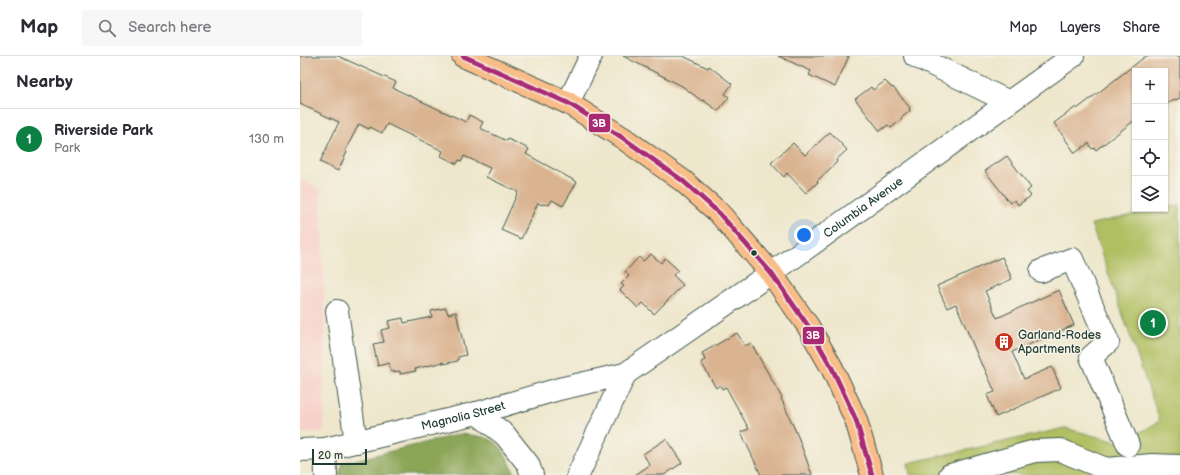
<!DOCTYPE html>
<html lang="en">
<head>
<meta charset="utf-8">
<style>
  body { margin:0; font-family:"Balsamiq Sans",sans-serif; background:#f7f7f7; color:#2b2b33 }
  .controls { position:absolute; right:12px; top:12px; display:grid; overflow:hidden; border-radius:0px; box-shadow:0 1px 3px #0004 }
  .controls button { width:36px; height:36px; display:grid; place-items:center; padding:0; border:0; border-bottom:1px solid #e1e1e2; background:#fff; color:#2b2b33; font:20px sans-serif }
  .scale { position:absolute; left:12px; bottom:10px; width:55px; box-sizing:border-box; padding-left:4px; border:2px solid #1f3d34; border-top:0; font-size:11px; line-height:14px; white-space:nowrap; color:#1f3d34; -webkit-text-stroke:3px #f7f3e8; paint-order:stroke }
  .you { position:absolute; left:504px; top:179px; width:14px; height:14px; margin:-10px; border:3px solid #fff; border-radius:50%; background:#1a73e8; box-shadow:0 0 0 6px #1a73e833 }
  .badge { display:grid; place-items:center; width:26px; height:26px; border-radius:50%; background:#0b8043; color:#fff; font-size:13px; font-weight:700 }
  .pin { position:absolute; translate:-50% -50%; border:2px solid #fff; box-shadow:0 1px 4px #0006 }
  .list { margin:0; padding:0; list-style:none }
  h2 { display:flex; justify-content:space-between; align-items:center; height:52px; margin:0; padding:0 16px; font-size:17px }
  h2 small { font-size:13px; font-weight:400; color:#7c7c81 }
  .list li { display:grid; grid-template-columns:26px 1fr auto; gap:12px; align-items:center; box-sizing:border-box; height:60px; padding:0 16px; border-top:1px solid #e1e1e2 }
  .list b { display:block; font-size:15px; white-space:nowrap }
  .list p { margin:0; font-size:13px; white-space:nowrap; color:#7c7c81 }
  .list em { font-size:13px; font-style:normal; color:#7c7c81 }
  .icon { flex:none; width:22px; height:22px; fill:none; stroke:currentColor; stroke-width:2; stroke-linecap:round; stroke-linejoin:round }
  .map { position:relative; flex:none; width:880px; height:419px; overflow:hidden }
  header { display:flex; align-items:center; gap:24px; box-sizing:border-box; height:56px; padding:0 20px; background:#fff; border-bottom:1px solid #e1e1e2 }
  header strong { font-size:19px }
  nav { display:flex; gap:22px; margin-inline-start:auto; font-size:14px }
  .search { width:280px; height:36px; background:#f7f7f7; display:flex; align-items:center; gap:10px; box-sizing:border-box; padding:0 14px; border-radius:0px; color:#7c7c81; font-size:15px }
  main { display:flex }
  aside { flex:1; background:#fff }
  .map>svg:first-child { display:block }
  .built { fill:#f7d0c9 }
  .green { fill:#b0bf62; stroke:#687e4b }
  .forest { fill:#8ca658; stroke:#567246 }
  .building { fill:#dab491 }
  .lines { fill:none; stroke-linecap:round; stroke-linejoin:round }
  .minor-casing { stroke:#3e564b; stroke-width:24 }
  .major-casing { stroke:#3e564b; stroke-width:24 }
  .minor { stroke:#fff; stroke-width:22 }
  .major { stroke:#f9bd89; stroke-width:22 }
  .bus-1-casing { stroke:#f7f3e8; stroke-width:8 }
  .bus-1 { stroke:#a92973; stroke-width:5 }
  .bus-dot { fill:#1f3d34; stroke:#f7f3e8; stroke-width:1.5 }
  .labels { text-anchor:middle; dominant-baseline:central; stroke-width:3; stroke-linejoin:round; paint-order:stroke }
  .street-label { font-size:12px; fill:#1f3d34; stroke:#f7f3e8 }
  .poi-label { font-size:12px; fill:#1f3d34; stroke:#f7f3e8; text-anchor:start }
  .line-badge { stroke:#f7f3e8; stroke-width:1.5 }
  .badge-label { font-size:11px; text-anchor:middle; font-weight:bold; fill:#fff }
</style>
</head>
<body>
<header>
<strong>Map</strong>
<div class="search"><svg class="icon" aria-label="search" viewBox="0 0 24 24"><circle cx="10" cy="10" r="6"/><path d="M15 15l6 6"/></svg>Search here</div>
<nav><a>Map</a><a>Layers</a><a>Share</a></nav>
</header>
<main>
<aside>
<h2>Nearby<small></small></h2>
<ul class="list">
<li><span class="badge">1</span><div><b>Riverside Park</b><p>Park</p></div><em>130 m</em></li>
</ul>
</aside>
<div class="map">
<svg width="880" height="419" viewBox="0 0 880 419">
  <rect width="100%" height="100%" fill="#f7f3e8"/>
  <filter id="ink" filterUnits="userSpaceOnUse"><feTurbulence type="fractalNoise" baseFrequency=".025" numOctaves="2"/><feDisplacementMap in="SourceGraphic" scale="8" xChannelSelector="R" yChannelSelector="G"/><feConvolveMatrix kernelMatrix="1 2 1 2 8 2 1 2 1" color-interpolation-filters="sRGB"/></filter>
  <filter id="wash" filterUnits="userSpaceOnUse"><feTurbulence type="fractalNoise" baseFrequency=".012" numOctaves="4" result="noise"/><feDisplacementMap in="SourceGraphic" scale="16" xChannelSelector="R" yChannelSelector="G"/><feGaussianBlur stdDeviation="0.9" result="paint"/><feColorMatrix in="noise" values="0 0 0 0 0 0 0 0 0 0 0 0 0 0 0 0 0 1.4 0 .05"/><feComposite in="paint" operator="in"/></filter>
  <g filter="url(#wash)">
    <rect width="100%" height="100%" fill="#eee7cc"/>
    <polygon class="built" points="0,123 20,133 25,261 24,375 0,377"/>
    <polygon class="green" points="880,149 880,419 610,419 608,407 765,372 821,387 860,365 791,168"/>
    <path class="forest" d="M160,378C197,381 201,385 215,419H39L43,407Z"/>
    <g id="blocks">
      <g class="building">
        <polygon points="0,0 38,0 71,15 96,26 93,32 153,60 166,66 169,59 183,66 180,72 207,85 208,83 229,93 226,98 277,126 263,150 252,144 249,149 247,148 246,149 243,148 242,149 238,147 221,183 201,174 218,136 186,121 190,112 164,100 162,105 159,104 157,108 141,100 143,95 87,68 82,77 70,71 69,73 59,68 45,95 47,96 38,115 20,106 39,66 0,48"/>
        <polygon points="323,0 383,0 408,12 409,10 432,28 425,38 429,41 418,55 403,44 402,45 382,30"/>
        <polygon points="478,0 549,0 535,31 509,19 511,15"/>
        <polygon points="846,0 880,0 880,42 865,48 865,15 835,15 835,64 796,94 794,92 792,93 789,87 775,97 754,67 776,51 777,53"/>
        <polygon points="585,25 592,32 593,31 610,52 609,53 610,55 601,62 602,63 591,72 588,69 580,75 555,43 571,31 573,34"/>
        <polygon points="530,76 547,94 536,104 537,106 517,125 518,126 506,137 487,117 484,121 471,107 493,87 505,99"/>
        <polygon points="707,100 731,132 727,135 731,140 718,149 715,144 710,147 685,115"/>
        <polygon points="351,198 361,207 365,202 378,214 373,219 383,229 354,258 343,247 338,252 320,234 324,230 321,228 329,220 325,216 339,201 343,205"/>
        <polygon points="702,201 712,223 685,235 697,262 759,234 774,269 712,296 724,323 752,311 761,332 696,361 687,339 695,336 683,309 682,310 656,248 647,252 637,230"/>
        <polygon points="146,252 148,258 156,256 166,299 158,301 158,305 143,308 143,306 115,313 116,315 100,318 100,315 91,316 89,307 78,310 73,288 84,286 81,274 90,272 88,265 103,262 104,267 132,261 131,255"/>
        <polygon points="437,277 445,290 451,287 482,342 481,342 499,383 512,419 461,419 441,376 449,373 426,331 422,333 420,329 416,332 401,306 405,304 402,297"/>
        <polygon points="366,383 382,407 364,419 335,419 350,409 343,398"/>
      </g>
    </g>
  </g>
  <g filter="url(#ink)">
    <use href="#blocks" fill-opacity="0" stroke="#3e564b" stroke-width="1"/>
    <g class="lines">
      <g class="minor-casing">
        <g id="minor">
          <polyline points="615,0 709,46"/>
          <polyline points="268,47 291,0"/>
          <polyline points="741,215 772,203 808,286 791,301 828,389"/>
          <polyline points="37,255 56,386"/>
          <polyline points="177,357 205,379 228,408 232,419"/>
          <polyline points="25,393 26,419"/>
          <path id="s1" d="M0,394L25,393L177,357L259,333L325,318"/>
          <path id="s2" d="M278,419L325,318L497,199L773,0"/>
          <polyline points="650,419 735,395 760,394 806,413 852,409 880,410"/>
        </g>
      </g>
      <g class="major-casing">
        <polyline id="major" points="163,0 268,47 323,82 383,125 419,157 471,217 508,270 532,312 556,364 572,419"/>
      </g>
      <use href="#minor" class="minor"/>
      <use href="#major" class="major"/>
      <g class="bus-1-casing">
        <polyline id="bus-1" points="163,0 268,47 323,82 383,125 419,157 471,217 508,270 532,312 556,364 572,419"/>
      </g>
      <use href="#bus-1" class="bus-1"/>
    </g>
  </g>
  <defs>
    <g id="building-disc" transform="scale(1)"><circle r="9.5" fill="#c8321e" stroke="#f7f3e8"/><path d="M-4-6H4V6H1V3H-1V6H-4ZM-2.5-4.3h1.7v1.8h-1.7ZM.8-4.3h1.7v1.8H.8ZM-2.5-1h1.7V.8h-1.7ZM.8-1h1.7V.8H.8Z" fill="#fff"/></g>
  </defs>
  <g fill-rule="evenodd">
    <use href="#building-disc" x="704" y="286"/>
  </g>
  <circle class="bus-dot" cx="454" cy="197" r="3.5"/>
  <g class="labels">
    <g class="street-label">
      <text stroke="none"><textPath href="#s2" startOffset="402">Columbia Avenue</textPath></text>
      <text stroke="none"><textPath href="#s1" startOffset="167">Magnolia Street</textPath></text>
    </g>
    <g class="poi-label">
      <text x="718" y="279">Garland-Rodes<tspan x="718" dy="14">Apartments</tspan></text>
    </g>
  </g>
  <g class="line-badge">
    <rect x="288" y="57" width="23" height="20" rx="4" fill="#a92973"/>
    <rect x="502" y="270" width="23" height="19" rx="4" fill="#a92973"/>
  </g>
  <g class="badge-label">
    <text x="299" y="71">3B</text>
    <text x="513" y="283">3B</text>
  </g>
</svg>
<div class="controls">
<button>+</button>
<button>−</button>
<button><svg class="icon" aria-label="locate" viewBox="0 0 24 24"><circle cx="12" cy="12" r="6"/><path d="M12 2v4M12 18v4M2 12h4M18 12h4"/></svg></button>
<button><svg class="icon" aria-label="layers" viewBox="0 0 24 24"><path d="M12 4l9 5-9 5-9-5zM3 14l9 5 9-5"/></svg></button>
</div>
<div class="scale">20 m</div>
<div class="you"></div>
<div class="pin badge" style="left:853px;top:267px">1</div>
</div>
</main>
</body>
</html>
